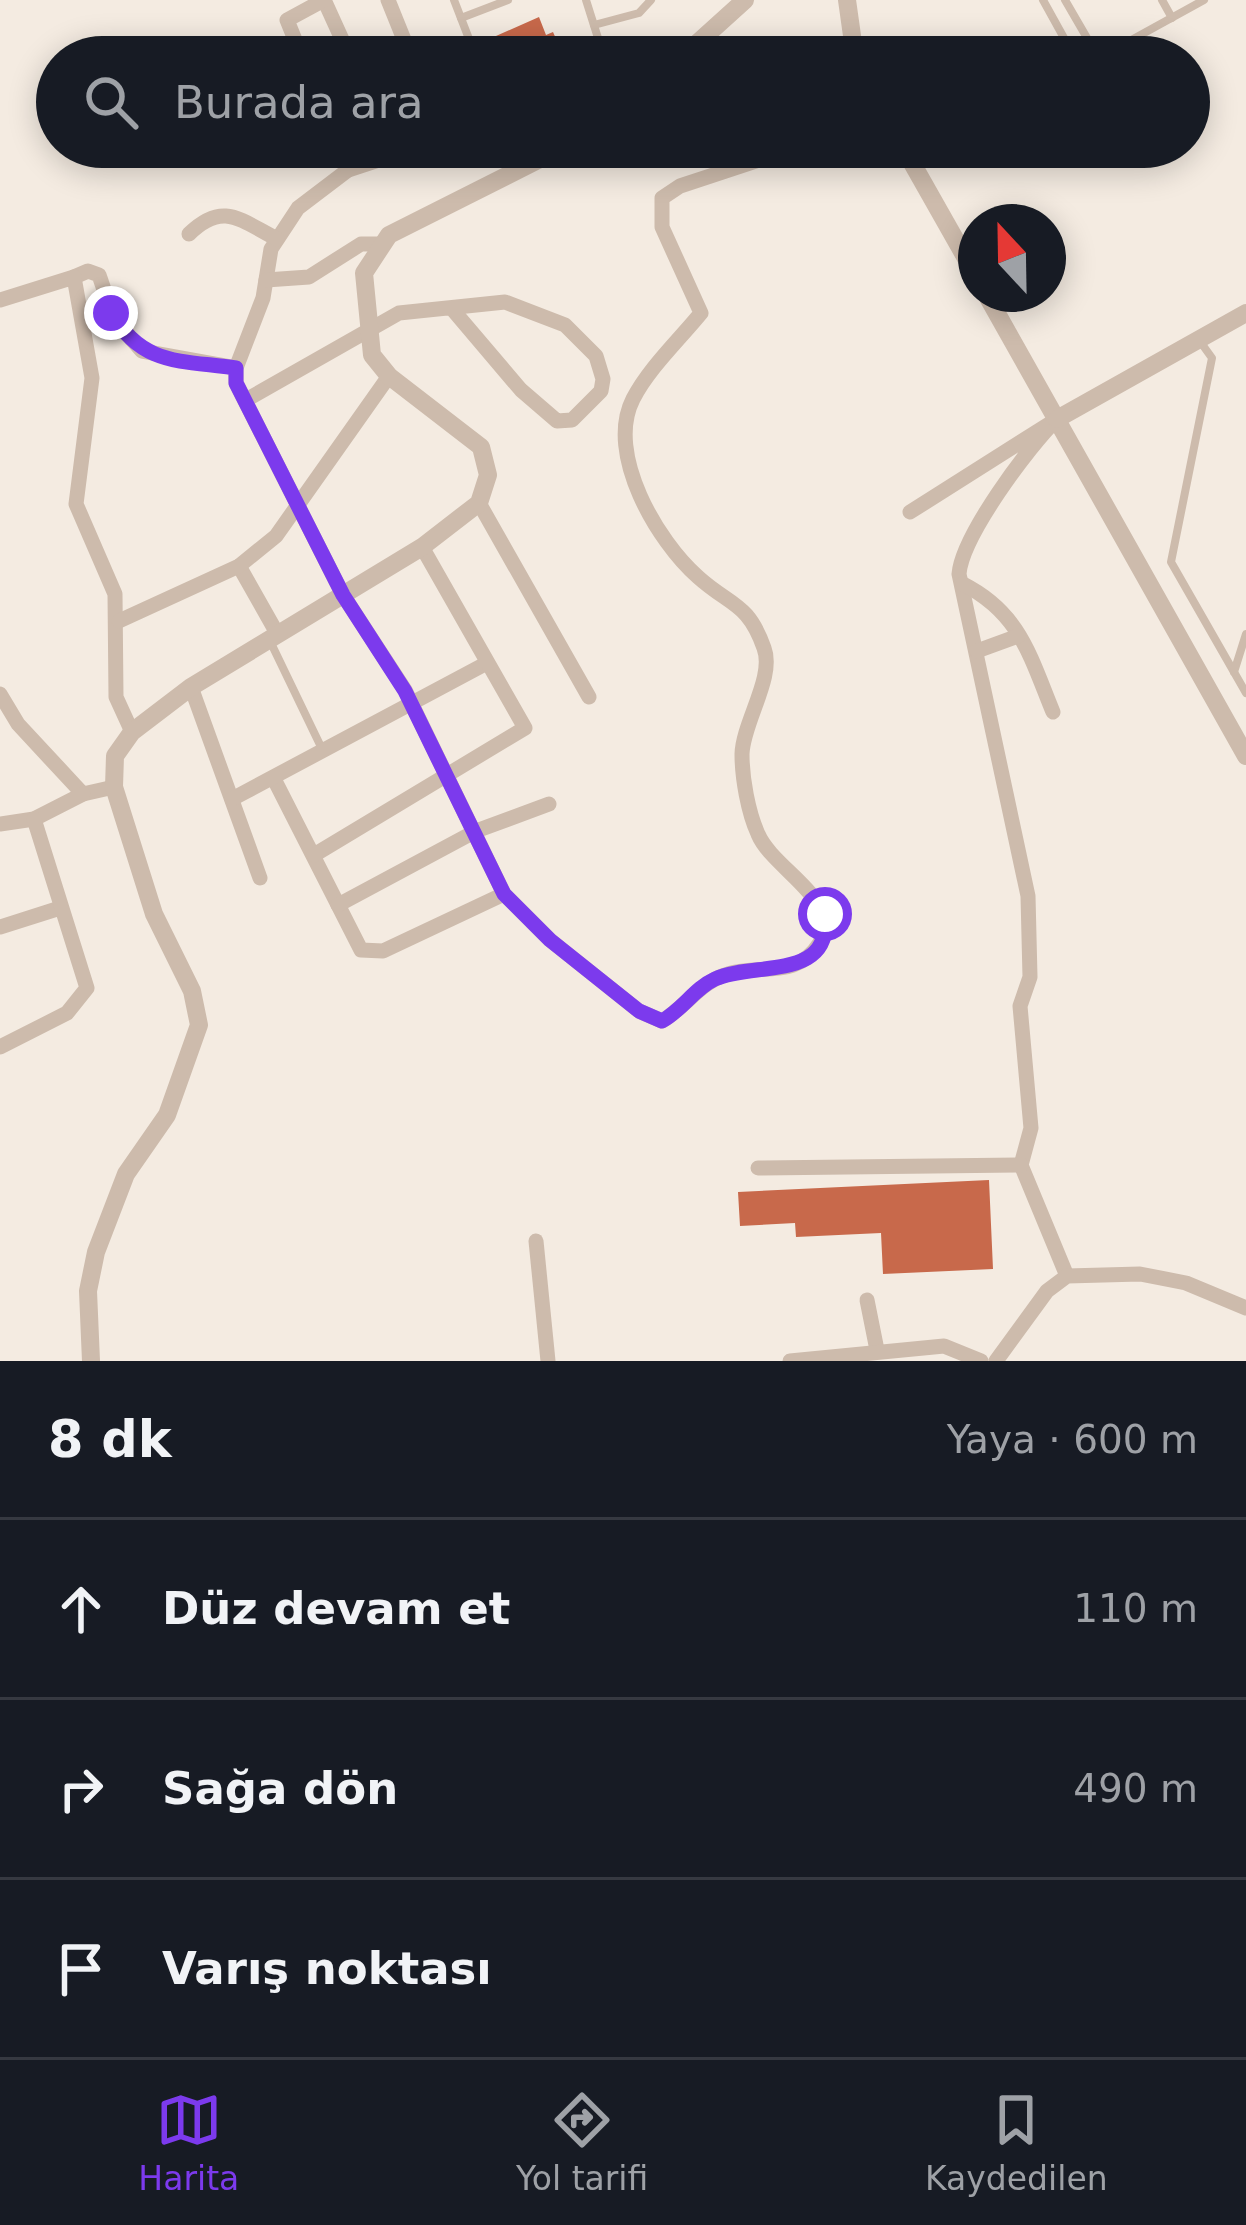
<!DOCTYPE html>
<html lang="tr">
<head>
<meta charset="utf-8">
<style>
  body { margin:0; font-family:"DejaVu Sans",sans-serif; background:#20242c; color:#f1f3f6 }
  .compass { position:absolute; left:958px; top:204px; width:108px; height:108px; border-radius:50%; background:#171b24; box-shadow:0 6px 30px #0003; rotate:338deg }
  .stop { position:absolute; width:36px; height:36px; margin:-27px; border:9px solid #7c3aed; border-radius:50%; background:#fff }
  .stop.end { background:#7c3aed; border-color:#fff; box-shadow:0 3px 12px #0008 }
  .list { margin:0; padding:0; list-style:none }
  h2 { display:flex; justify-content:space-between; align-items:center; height:156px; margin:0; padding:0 48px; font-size:51px }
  h2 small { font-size:39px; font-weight:400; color:#9ea1a6 }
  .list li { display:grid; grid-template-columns:78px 1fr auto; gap:36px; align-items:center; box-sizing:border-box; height:180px; padding:0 48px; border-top:3px solid #363941 }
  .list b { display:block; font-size:45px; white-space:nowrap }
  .list em { font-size:39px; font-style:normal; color:#9ea1a6 }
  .icon { flex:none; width:66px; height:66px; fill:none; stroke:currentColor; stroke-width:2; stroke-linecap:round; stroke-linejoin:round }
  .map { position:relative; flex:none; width:1246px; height:1361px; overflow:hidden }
  .search { position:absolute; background:#171b24; box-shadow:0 6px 30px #0003; left:36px; right:36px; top:36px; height:132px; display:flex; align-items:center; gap:30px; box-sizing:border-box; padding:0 42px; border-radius:66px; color:#9ea1a6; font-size:45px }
  .sheet { height:696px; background:#171b24 }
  nav { display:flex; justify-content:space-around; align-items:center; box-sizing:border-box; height:168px; border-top:3px solid #363941; background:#171b24; font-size:33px; color:#9ea1a6 }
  nav a { display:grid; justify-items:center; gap:6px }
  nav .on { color:#7c3aed }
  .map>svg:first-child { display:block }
  .building { fill:#c8694b }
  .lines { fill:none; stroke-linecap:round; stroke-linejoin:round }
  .service { stroke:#cdbbac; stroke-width:8 }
  .minor { stroke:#cdbbac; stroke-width:15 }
  .tertiary { stroke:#cdbbac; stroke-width:18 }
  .route { stroke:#7c3aed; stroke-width:15 }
</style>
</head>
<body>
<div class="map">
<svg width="1246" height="1361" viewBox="0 0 1246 1361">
  <rect width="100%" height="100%" fill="#f4ebe1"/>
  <g class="building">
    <polygon points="539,17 546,35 553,32 561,50 558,57 495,57 487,40"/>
    <polygon points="989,1180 993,1269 883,1274 881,1233 796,1237 795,1223 740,1226 738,1192"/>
  </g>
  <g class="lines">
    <g class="service">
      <polyline points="454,0 476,57"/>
      <polyline points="586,0 604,57"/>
      <polyline points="1043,0 1074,56"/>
      <polyline points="1065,0 1094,50 1106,54 1204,0"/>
      <polyline points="1162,0 1172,18"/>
      <polyline points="461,18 508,0"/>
      <polyline points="594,25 639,13 651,0"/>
      <polyline points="1199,340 1212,358 1171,562 1246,693"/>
      <polyline points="270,641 323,751"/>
      <polyline points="1234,672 1246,634"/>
    </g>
    <g class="minor">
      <polyline points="388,0 411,57"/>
      <polyline points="325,2 350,57"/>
      <polyline points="302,57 287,20 324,0"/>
      <path d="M339,147L348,170L298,208L271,249L263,298L236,368V383L343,595L405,690L504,894L550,940L639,1011L662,1021C686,1007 701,981 728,974C761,964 797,979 819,944C846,902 773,870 758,834C748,812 742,778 742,754C743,722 775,677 764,648C748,602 730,606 698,577C658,542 605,454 633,399C649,368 679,340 701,313L662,227V198L680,186L799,147"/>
      <polyline points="348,170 418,147"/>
      <path d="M189,234C223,201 240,220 277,239"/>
      <polyline points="74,277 88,271 99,275 114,319 142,351 236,368"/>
      <polyline points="266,280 309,277 361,244 379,244"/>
      <polyline points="0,300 74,277 92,378 76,504 115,594 116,697 132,732"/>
      <polyline points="246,400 399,313 505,302 565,325 596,356 603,379 601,391 572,420 557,421 521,390 453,310"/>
      <polyline points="479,503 589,697"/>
      <path d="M910,512L1057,419C1029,446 962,536 959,574L1028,896L1030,977L1020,1006L1031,1128L1021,1165L1067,1276"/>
      <polyline points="239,566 278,635"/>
      <path d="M963,584C1020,613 1030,656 1053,712"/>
      <polyline points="119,621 239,566 276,536 389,376"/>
      <polyline points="977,651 1018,636"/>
      <polyline points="191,687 260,878"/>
      <polyline points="0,694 18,724 83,794 114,787"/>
      <polyline points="274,779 361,950 383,951 504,894"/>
      <polyline points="232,799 487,663"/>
      <polyline points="0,824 34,819 83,794"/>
      <polyline points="314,855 525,728 422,547"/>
      <polyline points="338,905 476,831 549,804"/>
      <polyline points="0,927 60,908"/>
      <polyline points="0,1047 67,1013 87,988 34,819"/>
      <polyline points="758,1168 1021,1165"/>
      <polyline points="536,1241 548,1361"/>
      <polyline points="867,1300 877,1350"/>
      <polyline points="790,1361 944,1346 981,1361"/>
      <polyline points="996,1361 1047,1291 1067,1276 1140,1274 1186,1283 1246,1308"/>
    </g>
    <g class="tertiary">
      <polyline points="847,0 855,57"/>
      <polyline points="682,57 745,0"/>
      <polyline points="903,147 976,276"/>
      <polyline points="986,294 1246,756"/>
      <polyline points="1057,419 1246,313"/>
      <polyline points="91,1361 88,1291 96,1252 126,1174 167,1115 199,1025 192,991 154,914 114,787 115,756 132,732 191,687 422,547 479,503 488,475 481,447 389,376 372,355 364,273 389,235 540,159 552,147"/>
    </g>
  </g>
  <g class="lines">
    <path class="route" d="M111,313C143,366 180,360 236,368V383L343,595L405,691L504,894L550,940L639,1011L662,1021C682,1010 695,988 715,979C754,961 833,982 825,914"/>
  </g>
</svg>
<svg class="compass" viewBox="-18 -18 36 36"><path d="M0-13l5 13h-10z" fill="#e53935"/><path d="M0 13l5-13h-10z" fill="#9ea1a6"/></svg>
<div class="stop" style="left:825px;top:914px"></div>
<div class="stop end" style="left:111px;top:313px"></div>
<div class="search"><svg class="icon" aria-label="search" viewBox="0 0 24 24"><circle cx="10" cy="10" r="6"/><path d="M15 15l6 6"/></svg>Burada ara</div>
</div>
<section class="sheet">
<h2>8 dk<small>Yaya · 600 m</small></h2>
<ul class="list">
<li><svg class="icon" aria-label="ahead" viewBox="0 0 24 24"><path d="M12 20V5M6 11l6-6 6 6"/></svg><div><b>Düz devam et</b></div><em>110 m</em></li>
<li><svg class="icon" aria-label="right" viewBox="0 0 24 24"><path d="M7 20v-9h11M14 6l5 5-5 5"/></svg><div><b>Sağa dön</b></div><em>490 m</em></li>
<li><svg class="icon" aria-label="arrive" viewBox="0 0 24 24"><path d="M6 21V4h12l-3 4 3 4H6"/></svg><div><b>Varış noktası</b></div></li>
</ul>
</section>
<nav>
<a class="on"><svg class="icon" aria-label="map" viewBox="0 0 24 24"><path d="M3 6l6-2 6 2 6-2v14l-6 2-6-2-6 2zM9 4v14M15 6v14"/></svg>Harita</a>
<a><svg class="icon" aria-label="directions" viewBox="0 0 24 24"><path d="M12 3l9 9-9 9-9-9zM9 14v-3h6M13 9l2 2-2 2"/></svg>Yol tarifi</a>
<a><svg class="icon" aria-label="saved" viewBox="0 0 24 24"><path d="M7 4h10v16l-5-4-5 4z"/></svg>Kaydedilen</a>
</nav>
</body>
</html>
